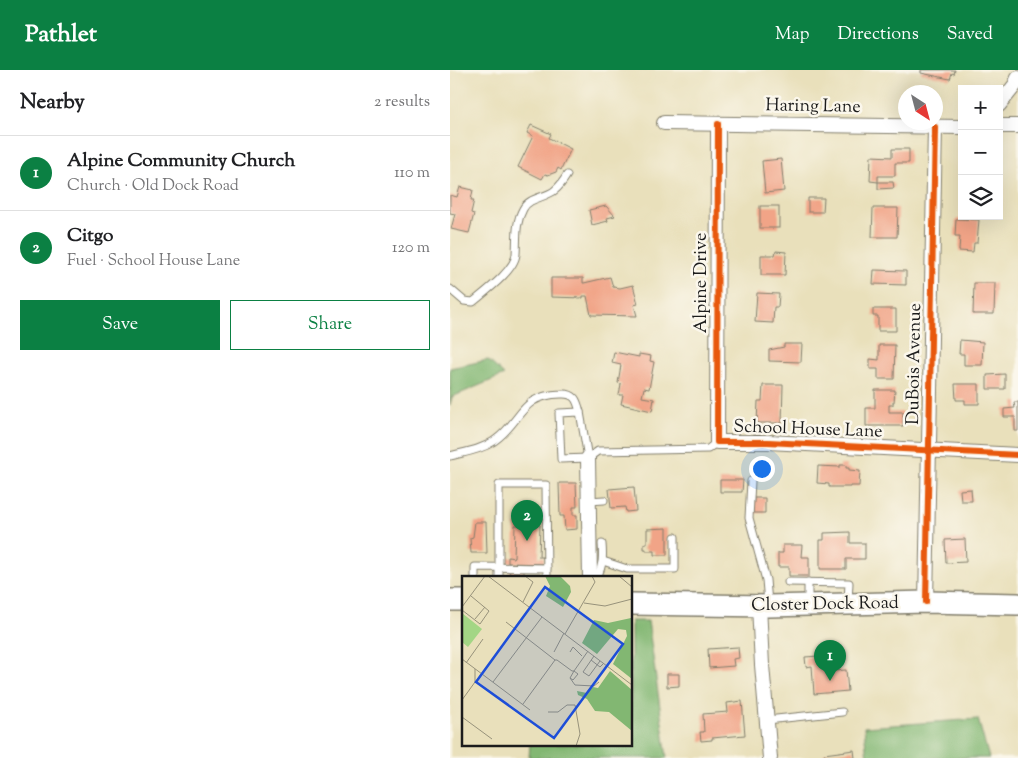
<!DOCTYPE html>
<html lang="en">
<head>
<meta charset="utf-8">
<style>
  body { margin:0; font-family:"Sorts Mill Goudy",serif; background:#f2f2f2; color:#202124 }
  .controls { position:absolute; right:15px; top:15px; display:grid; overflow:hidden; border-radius:0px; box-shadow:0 5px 20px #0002 }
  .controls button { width:45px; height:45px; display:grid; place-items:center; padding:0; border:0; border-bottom:1px solid #e0e0e0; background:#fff; color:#202124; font:25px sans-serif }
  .compass { position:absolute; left:448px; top:15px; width:45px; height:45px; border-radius:50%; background:#fff; box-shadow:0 5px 20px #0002; rotate:144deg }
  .you { position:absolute; left:311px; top:398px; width:18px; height:18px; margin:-12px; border:4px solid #fff; border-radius:50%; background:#1a73e8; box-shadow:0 0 0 8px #1a73e833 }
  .badge { display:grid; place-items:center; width:32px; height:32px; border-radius:50%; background:#0b8043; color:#fff; font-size:16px; font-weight:700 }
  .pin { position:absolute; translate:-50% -41px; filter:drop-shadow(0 1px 2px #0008) }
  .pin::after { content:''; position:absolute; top:26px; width:18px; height:15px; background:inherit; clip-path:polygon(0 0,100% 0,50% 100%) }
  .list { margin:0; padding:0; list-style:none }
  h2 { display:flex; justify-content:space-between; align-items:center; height:65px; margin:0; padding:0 20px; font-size:21px }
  h2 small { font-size:16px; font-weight:400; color:#757577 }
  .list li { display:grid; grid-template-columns:32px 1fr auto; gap:15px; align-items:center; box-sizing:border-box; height:75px; padding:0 20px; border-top:1px solid #e0e0e0 }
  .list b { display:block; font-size:19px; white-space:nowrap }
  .list p { margin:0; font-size:16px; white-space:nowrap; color:#757577 }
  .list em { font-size:16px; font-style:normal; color:#757577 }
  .actions { display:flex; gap:10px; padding:15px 20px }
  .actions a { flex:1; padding:11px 0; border:1px solid #0b8043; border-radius:0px; text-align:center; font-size:18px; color:#0b8043 }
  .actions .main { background:#0b8043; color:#fff }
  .icon { flex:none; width:28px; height:28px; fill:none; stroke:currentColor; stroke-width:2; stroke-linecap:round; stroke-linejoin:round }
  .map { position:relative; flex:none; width:568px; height:688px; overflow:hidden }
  header { display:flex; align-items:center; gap:30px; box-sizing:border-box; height:70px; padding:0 25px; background:#0b8043; color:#fff }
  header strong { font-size:24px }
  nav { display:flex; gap:28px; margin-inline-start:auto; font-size:18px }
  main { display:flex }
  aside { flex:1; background:#fff }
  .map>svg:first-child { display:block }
  .forest { fill:#82b772; stroke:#4f6a47 }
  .building { fill:#f1a487 }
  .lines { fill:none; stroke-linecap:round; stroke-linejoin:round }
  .service-casing { stroke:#827e6c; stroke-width:9 }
  .minor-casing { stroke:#827e6c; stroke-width:16 }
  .primary-casing { stroke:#827e6c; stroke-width:24 }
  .service { stroke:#fff; stroke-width:7 }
  .minor { stroke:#fff; stroke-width:14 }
  .primary { stroke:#fff; stroke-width:21 }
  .cycleway-casing { stroke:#fbf7ec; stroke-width:9 }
  .cycleway { stroke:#e8590c; stroke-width:6 }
  .labels { text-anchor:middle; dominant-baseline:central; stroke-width:5; stroke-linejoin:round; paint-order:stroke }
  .street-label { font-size:18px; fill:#1c1c1c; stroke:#fbf7ec }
  .inset-road { fill:none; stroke:#97927b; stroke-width:1 }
  .view { fill:#1d4ed8; fill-opacity:0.15; stroke:#1d4ed8; stroke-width:2.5 }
  .inset-edge { fill:none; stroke:#1c1c1c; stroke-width:2.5 }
</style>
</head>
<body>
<header>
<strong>Pathlet</strong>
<nav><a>Map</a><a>Directions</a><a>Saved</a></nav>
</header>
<main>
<aside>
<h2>Nearby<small>2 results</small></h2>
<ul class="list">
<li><span class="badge">1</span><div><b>Alpine Community Church</b><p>Church · Old Dock Road</p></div><em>110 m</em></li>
<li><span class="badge">2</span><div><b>Citgo</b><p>Fuel · School House Lane</p></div><em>120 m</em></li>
</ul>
<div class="actions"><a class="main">Save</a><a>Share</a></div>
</aside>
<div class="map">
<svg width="568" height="688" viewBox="0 0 568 688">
  <rect width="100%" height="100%" fill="#fbf7ec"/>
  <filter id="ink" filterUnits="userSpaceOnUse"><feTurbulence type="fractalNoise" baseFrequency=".02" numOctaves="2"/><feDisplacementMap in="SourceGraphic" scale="10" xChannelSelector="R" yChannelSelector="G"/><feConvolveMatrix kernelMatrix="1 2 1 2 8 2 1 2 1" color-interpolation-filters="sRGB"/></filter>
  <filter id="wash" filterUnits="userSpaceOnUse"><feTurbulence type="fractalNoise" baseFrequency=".0096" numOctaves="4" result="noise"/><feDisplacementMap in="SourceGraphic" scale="20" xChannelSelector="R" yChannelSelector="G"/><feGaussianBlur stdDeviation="1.12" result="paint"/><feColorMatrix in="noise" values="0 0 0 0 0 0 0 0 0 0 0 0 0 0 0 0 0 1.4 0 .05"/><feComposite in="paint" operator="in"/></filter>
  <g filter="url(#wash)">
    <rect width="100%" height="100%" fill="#e9e0bb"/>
    <g class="forest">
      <polygon points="38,290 54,305 2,327 0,335 0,298"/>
      <polygon points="181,551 198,551 217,688 79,688 80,674 181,674"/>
      <polygon points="528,649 539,688 417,688 414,657"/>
    </g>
    <g id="blocks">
      <g class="building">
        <polygon points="471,0 505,0 504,4 502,3 500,9 471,3"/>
        <polygon points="81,55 101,64 99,68 121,79 111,100 108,98 106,102 98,105 95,104 92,109 68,97 83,66 77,63"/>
        <polygon points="442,79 459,79 459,93 445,93 445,106 428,106 428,112 420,111 421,86 442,87"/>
        <polygon points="331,89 334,121 315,123 312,91"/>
        <polygon points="428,112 443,112 444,118 428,119"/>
        <polygon points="10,117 23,120 21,130 24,130 21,143 24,144 19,163 1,159 5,144 0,143 0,125 7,127"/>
        <polygon points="358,128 374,128 373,142 358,142"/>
        <polygon points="156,136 165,146 157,148 158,151 142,155 139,140"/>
        <rect x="310" y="136" width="19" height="22"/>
        <polygon points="423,138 448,138 447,167 422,167"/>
        <polygon points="506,149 529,150 527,173 524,173 523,182 509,181 510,166 505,166"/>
        <polygon points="326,181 336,182 335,205 311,205 311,185 325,185"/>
        <polygon points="424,200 456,201 456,215 423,214"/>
        <polygon points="160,207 163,217 170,218 183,215 188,234 184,235 187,246 141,245 137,226 133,226 133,228 101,227 101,208 133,208 133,213 134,213"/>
        <polygon points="524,213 545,213 544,244 523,244"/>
        <polygon points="307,223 329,224 328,237 324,237 323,253 305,252"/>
        <polygon points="423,239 446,239 446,261 428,261 428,246 423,246"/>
        <polygon points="510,270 533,272 532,295 514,295 514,284 509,284"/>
        <polygon points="334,274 352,274 351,292 319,291 319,280 334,277"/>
        <polygon points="429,275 445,275 444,309 428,309 428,299 420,299 420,289 429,290"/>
        <polygon points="164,282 189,287 189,284 201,286 200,291 204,292 199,319 194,318 192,327 204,329 202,341 171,334 173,325 169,325 171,314 168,313 171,295 162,293"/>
        <polygon points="555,304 555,319 537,319 537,305"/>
        <polygon points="505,314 529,314 529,334 515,334 515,330 506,330"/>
        <polygon points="313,315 333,315 332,353 307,353 308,331 312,331"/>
        <polygon points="425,320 445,320 444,332 443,332 443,335 439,335 439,342 453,342 453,356 416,356 416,338 425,338"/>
        <polygon points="564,332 568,332 568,361 565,361 565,347 554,347 554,339 565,338"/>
        <polygon points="390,395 396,395 396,398 399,398 399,400 410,401 409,416 400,416 400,417 379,417 379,414 367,413 368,396 390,397"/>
        <polygon points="270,410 293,410 292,422 270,422"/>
        <polygon points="109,413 126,413 127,437 123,437 123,445 127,445 127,459 115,460 114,446 110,446"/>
        <polygon points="184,417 186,441 176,442 175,437 161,438 159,419"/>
        <polygon points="521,419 522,431 511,431 510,420"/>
        <polygon points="304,428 315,428 315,443 303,443"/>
        <polygon points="25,452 36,452 37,483 21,483 20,468 23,467"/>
        <polygon points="65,455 90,455 89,487 94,487 94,494 58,493 58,487 64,488"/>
        <polygon points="217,458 217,485 204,485 204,481 196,481 196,479 194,479 194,474 197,474 197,459"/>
        <polygon points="400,462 400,473 415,473 415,489 396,489 396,499 370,499 370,470 374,470 374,463"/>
        <polygon points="515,469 516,492 496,493 495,470"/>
        <polygon points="333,475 352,475 351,487 359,487 359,506 339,506 339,497 328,497 328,483 333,483"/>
        <polygon points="60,500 74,501 74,507 59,507"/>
        <polygon points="288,577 289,588 283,589 284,596 259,598 258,579"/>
        <polygon points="382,585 383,601 396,600 398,621 364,624 362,596 356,597 355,587"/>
        <polygon points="217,604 229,604 229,616 217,617"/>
        <polygon points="292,631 295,665 262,668 262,670 251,671 250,662 254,662 253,644 278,642 277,633"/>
        <polygon points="404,680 405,688 375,688 374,684"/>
      </g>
    </g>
  </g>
  <g filter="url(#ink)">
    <use href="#blocks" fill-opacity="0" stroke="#827e6c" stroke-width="1"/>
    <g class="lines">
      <g class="service-casing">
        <g id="service">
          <path d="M0,219L14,231L23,232C35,222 65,200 66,184C67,169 65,153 73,139C79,127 96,128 105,120C110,116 114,110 117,105"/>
          <path d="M0,386C15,382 31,380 44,371C73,351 69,325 111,324C125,323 127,330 130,342"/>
          <polyline points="138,388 130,342 109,343 111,389 138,388 148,381 258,379 267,372"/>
          <polyline points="301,411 299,448 316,510 318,533"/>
          <polyline points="139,431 154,430"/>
          <polyline points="153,491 177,499 225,499 225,467"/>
          <polyline points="25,507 25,497 97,498"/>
          <polyline points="49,507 49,415 96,415 97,507"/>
          <path d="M147,507C153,496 153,486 152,474"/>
          <polyline points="338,512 399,513 398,532"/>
          <polyline points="358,532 358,512"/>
          <polyline points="317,650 392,642"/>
        </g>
      </g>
      <g class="minor-casing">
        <g id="minor">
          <polyline points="549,35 565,15 568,8"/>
          <polyline points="214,53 512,57"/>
          <polyline points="268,54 267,372 318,372 568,385"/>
          <polyline points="549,56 568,56"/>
          <polyline points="138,388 140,507"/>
          <polyline points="476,532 485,57"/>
          <polyline points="309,536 312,595 320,688"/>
        </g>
      </g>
      <g class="primary-casing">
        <g id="primary">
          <polyline points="0,530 14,530"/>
          <polyline points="181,534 319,536 476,532 568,534"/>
        </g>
      </g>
      <use href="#service" class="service"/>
      <use href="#minor" class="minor"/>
      <use href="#primary" class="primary"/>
      <g class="cycleway-casing">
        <g id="cycleway">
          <polyline points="268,54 267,372 318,372 568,385"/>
          <polyline points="476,532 485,57"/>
        </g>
      </g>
      <use href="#cycleway" class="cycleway"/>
    </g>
  </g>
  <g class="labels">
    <g class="street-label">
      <text transform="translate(363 37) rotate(1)">Haring Lane</text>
      <text transform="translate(252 213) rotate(-90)">Alpine Drive</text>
      <text transform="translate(465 294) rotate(-89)">DuBois Avenue</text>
      <text transform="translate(358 360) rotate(2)">School House Lane</text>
      <text transform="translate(375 535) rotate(-1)">Closter Dock Road</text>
    </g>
  </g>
  <g transform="translate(12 506)">
    <rect width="170" height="170" fill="#e9e0bb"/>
    <path d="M0,37L20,53L6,71L0,66Z" fill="#a3d685"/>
    <path d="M83,0H98L108,10L109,16L101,31L84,20L88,10ZM170,32V103L151,88L165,60L164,54L156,53L135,78L120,67L132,44L146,47L169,42ZM148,95L170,114V155L147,136L133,135L125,123L116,119L115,115L125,117L131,111L136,112Z" fill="#82b772"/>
    <path class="inset-road" d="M26,0L170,109M157,0L170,11M61,26L71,6L63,0M122,27L143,30L170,23M0,31L23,0M0,34L18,48L27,35L9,20M13,43L23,31M44,46L93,84H95L110,95H112L116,98L111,104L108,102L112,95L126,75M103,58L133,6L130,0M92,76L102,57M108,76L111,71L120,80M132,80L121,96L127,100L138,85M0,83L68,134M129,84L138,91L141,88M4,87L21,63M108,102L113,109L132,110L137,106M31,106L80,41M0,124L13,106V93M61,128L93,84M86,136H96L105,129H113L118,158L114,170M0,141L30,163"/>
    <path class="view" d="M83,11L161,68L92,162L14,106Z"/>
    <rect width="170" height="170" class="inset-edge"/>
  </g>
</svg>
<div class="controls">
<button>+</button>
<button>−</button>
<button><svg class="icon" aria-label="layers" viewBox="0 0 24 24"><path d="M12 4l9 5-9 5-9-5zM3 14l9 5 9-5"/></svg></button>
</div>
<svg class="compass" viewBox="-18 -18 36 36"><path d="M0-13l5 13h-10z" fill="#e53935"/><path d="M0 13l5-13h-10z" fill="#757577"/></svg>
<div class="you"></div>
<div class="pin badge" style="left:380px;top:611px">1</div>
<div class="pin badge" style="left:77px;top:471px">2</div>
</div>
</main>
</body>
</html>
